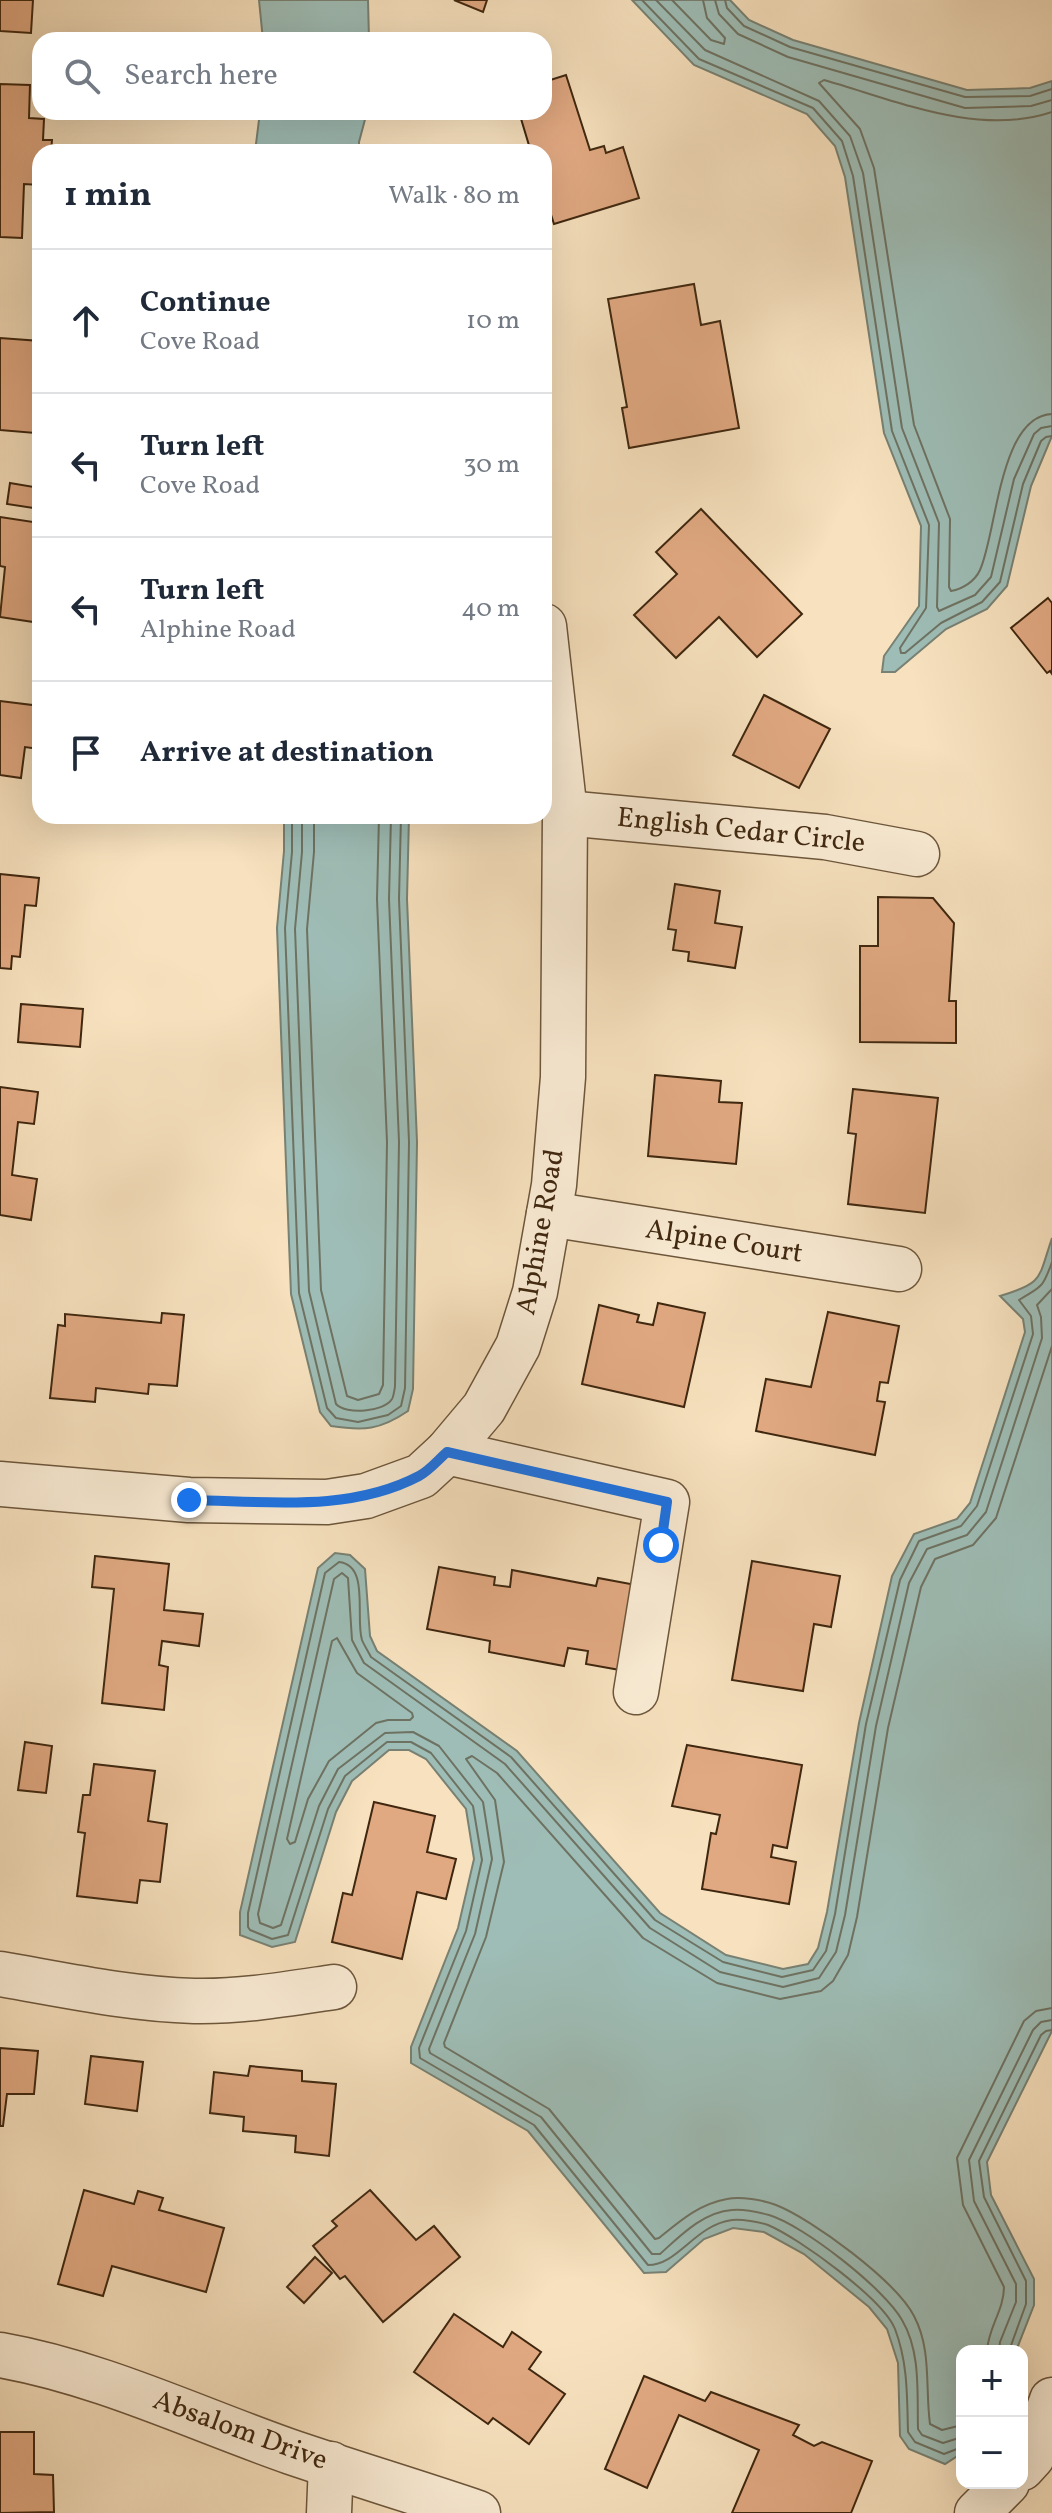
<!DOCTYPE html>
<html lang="en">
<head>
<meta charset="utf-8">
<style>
  body { margin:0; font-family:Vollkorn,serif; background:#f6f6f7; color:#1f2937 }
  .controls { position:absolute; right:24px; bottom:24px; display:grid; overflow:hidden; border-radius:16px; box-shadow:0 8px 32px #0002 }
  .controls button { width:72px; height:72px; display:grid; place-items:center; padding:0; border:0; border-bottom:2px solid #e0e1e3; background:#fff; color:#1f2937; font:40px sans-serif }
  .stop { position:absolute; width:24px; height:24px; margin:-18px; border:6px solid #1a73e8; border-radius:50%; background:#fff }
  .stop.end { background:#1a73e8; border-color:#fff; box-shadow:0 2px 8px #0008 }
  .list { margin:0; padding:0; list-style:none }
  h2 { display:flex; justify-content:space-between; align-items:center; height:104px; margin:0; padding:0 32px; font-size:34px }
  h2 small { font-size:26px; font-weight:400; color:#747a83 }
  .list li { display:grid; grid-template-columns:52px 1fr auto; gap:24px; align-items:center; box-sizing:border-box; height:144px; padding:0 32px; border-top:2px solid #e0e1e3 }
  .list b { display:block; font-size:30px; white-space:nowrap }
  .list p { margin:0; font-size:26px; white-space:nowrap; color:#747a83 }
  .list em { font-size:26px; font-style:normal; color:#747a83 }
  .icon { flex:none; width:44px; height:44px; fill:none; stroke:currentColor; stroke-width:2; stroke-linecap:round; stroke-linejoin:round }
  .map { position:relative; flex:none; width:1052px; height:2513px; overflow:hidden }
  .search { position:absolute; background:#fff; box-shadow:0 8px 32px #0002; left:32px; top:32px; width:520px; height:88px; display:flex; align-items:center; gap:20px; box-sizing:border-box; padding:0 28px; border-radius:24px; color:#747a83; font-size:30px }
  .panel { position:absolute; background:#fff; box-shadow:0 8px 32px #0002; left:32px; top:144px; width:520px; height:680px; border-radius:24px }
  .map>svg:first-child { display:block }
  .water { fill:#9ebdb6; stroke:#788173; stroke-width:2 }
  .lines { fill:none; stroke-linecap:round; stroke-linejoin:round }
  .shore { stroke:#6e7262; stroke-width:2 }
  .building { fill:#e1a982; stroke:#3f270f; stroke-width:2 }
  .minor-casing { stroke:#6d563b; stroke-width:47 }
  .minor { stroke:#faecd5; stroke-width:44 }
  .route { stroke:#1a73e8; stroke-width:10 }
  .labels { text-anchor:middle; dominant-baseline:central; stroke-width:7; stroke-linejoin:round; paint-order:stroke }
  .street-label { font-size:28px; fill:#3f270f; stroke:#faecd5 }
</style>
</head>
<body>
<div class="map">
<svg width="1052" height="2513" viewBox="0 0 1052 2513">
  <rect width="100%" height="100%" fill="#f7e1be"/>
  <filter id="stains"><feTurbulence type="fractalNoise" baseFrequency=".0025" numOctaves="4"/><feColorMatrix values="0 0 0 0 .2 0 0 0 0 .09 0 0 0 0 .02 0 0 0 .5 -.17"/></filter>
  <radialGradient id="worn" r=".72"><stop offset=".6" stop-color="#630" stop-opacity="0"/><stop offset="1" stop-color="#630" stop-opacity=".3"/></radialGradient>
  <g class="water">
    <polygon points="259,0 368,0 369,40 263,40"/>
    <polygon points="632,0 730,0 749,20 793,40 967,90 1030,88 1052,81 1052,436 1031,486 1007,586 987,609 946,629 895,672 882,672 884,656 919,606 921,526 884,433 845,177 835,146 807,114 694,65"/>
    <polygon points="260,112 367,112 359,142 359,152 255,152"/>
    <path d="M284,816H409L407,899L417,1142L413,1389L408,1411C380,1430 364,1431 331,1426L320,1412L291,1294L277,928L284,851Z"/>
    <path d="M1052,1238V2031L987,2162L991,2195L1034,2279V2305L1016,2351H962V2453L945,2464L909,2449L900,2436L898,2363L887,2329L869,2307L804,2254L764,2232L733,2228L704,2239L666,2272L644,2273L528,2131L411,2063V2047L458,1928L474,1859L466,1809L426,1759L409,1750H389L352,1781L336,1812L295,1942L272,1947L240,1935V1912L318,1568L335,1553L350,1555L365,1569L370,1636L377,1651L517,1751L660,1913L726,1955L783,1969L808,1964L818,1948L827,1912L859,1723L892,1576L914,1534L957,1519L970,1503L1025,1332L1023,1319L1000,1296C1044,1283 1038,1279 1052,1238Z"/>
  </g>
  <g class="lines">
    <g class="shore">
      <polyline points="642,0 699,59 813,108 842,141 853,176 892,431 929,525 926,608 900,648 901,653 905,653 941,623 982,602 1000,582 1023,484 1041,441 1046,437 1052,436"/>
      <polyline points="656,0 705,50 819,101 850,136 863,173 902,428 939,523 937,607 939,611 975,595 991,577 1014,479 1034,434 1041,428 1052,426"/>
      <polyline points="672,0 711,40 724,44 725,38 707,18 703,0"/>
      <polyline points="715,0 719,14 738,34 788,57 965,108 1031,106 1052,100"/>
      <polyline points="725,0 727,8 744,26 790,47 965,97 1030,96 1052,89"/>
      <path d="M1052,112C978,137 895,100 824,80L819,83L860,129L874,168L914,425L950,519L949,587L951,591C963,589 975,581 980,570C997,533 999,416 1052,414"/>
      <polyline points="292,816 292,852 285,928 299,1293 327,1408 336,1418 358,1422 388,1415 401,1406 405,1388 409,1142 399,899 401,816"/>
      <path d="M302,816V852L295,929L309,1291L336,1404C346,1415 384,1412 392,1399C393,1399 395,1387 395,1386L399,1142L389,899L391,816"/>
      <polyline points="314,816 314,852 307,929 321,1290 347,1396 358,1400 379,1394 383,1385 387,1142 377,899 379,816"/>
      <polygon points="337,1638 357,1673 412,1713 413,1717 410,1720 388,1720 376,1723 329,1761 308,1799 295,1842 290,1844 287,1839 332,1641"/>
      <path d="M987,2351C988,2328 1004,2310 1004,2287L963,2205L957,2158L1024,2021L1036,2011L1052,2008"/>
      <polyline points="999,2351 1000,2342 1016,2302 1016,2284 974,2201 969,2160 1033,2030 1041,2022 1052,2020"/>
      <polyline points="1009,2351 1026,2304 1026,2281 984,2197 979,2161 1041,2035 1046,2031 1052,2030"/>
      <path d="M962,2425L942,2430L930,2424C925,2388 932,2350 914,2316C896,2281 812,2219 776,2205C763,2200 740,2196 727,2199C699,2204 680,2221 659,2238L655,2239L549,2109L445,2047L444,2043L486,1937L504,1862L495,1800L466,1759L472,1756L497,1773L643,1938L717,1983L780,1999L821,1991L833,1981L848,1955L857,1917L888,1728L921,1587L935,1559L973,1545L996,1518L1052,1346"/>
      <path d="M962,2437L943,2443L922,2435L918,2429C917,2393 921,2352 902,2320C885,2289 803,2225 769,2215C758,2212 743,2209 732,2210C703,2212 680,2236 660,2254H652L541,2117L430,2053L429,2049L475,1934L492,1859L483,1802L439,1746L413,1732L385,1733L338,1769L319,1806L281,1925L273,1928L260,1923L258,1914L334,1579L342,1573L348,1578L352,1640L364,1663L505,1764L650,1928L720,1972L783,1987L819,1978L836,1952L845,1915L876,1726L909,1583L927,1549L967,1535L986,1512L1042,1338L1041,1317L1037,1305L1052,1289"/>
      <path d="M962,2447L944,2454L915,2442L908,2432C907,2397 908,2363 895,2329C883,2299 799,2238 768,2225C759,2222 742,2219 732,2220C695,2225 678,2265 648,2265L534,2125L420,2058L419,2048L466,1931L482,1860L473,1806L431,1753L411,1742H387L345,1776L328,1809L288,1935L272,1939L250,1930L248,1927V1913L325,1573L339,1562C370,1565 355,1618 362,1640C364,1645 368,1651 371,1657L511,1757L655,1920L723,1962L782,1977L813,1970L826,1951L835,1914L866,1724L900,1580L919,1541L961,1526L977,1506L1033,1334L1031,1316L1019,1300C1041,1286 1042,1290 1052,1262"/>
    </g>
  </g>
  <g class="building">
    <polygon points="0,0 33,0 31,33 0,31"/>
    <polygon points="454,0 487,0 483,12"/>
    <polygon points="566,75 590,150 604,146 606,153 623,147 639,198 554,224 544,193 544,152 531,152 519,112 544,112 544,82"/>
    <polygon points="0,84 30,85 29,118 44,119 43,140 52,140 51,152 40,152 40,185 24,184 22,238 0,237"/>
    <polygon points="694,284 701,325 720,321 739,428 629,448 622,408 627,407 608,299"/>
    <polygon points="0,338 40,341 35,433 0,430"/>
    <polygon points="10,483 40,488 40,509 7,504"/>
    <polygon points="701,509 802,614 757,657 719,617 676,658 634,615 677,574 656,552"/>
    <polygon points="0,517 40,523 40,623 0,617 5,567 0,566"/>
    <polygon points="1048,598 1052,603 1052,674 1050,671 1047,673 1011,628"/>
    <polygon points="764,695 830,729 799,788 733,755"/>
    <polygon points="0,701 40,706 40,749 25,747 21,778 0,775"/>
    <polygon points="0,874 39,878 36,906 25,905 20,957 12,956 11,969 0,968"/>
    <polygon points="675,884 720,891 715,923 742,927 735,968 688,961 689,952 673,950 676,930 668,929"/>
    <polygon points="878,897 933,898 954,923 949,1001 956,1001 956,1043 860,1042 860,946 878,946"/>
    <polygon points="21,1004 83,1009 80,1047 18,1042"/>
    <polygon points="655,1075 721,1081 719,1102 742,1103 736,1164 648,1156"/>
    <polygon points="0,1087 38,1092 34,1124 18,1122 12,1175 37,1179 31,1220 0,1215"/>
    <polygon points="853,1089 938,1098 925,1213 848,1204 856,1134 848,1133"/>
    <polygon points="658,1303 705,1313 684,1407 582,1384 599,1305 639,1315 637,1322 653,1325"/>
    <polygon points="828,1312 899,1326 888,1383 880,1382 877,1401 885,1402 875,1455 756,1431 766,1379 811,1387"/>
    <polygon points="162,1313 184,1315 177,1386 149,1384 148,1394 96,1388 95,1402 50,1398 58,1325 65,1326 65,1314 161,1323"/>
    <polygon points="95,1556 169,1564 164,1610 203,1614 199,1646 162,1641 159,1665 168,1667 164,1710 102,1703 114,1589 92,1587"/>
    <polygon points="752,1561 840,1576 831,1627 814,1624 803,1691 732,1680"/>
    <polygon points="439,1567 495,1577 494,1585 510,1587 512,1570 596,1586 598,1578 636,1585 620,1670 586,1664 588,1651 568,1648 564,1666 489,1652 490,1641 427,1629"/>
    <polygon points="25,1742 52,1746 46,1793 18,1790"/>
    <polygon points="687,1745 802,1765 787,1848 773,1845 771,1857 796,1862 789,1904 702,1889 711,1833 716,1834 720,1815 672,1806"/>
    <polygon points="94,1764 155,1771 148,1821 167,1824 160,1882 140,1880 137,1903 77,1896 85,1833 78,1832 83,1795 90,1795"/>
    <polygon points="374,1802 435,1816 427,1852 456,1859 446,1899 417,1892 402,1959 332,1942 343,1893 352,1895"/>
    <polygon points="0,2048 38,2051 34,2094 7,2094 3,2126 0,2126"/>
    <polygon points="91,2056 143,2062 137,2111 85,2104"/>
    <polygon points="250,2066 302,2071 302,2081 336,2084 329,2156 295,2152 296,2136 243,2131 244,2117 210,2113 214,2072 248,2076"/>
    <polygon points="84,2190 134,2204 138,2191 163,2198 159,2210 224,2228 206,2292 112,2266 103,2296 58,2284"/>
    <polygon points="370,2190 416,2240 434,2226 460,2257 383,2322 345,2276 340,2279 313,2246 337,2226 332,2221"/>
    <polygon points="315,2257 332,2273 304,2303 287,2287"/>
    <polygon points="454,2314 503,2347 512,2332 541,2352 529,2369 565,2394 529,2444 493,2418 488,2424 414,2372"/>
    <polygon points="644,2376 705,2401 711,2392 799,2425 793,2435 814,2446 822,2442 872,2461 851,2513 732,2513 759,2450 679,2415 647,2488 605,2469"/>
    <polygon points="0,2432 34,2432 34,2474 53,2475 54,2512 0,2513"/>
  </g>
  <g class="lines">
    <g class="minor-casing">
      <g id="minor">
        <polyline points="565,813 825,837 917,854"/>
        <polyline points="549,1214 899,1269"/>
        <polyline points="447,1452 667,1502 636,1692"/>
        <polyline points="0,1484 189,1500 327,1502 366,1496 421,1476 447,1452 484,1408 518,1346 535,1292 554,1185 563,1077 565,813 544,626"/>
        <path d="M0,1974C64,1985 128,1999 194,2001C241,2002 287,1994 334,1987"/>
        <path d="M0,2355C101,2373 194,2418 291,2452C353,2473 416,2492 478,2513"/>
        <polyline points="1022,2468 1032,2457 1052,2400"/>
        <polyline points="329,2513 331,2464"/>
        <polyline points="977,2513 1007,2483"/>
      </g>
    </g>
    <use href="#minor" class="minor"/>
  </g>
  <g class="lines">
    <path class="route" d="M189,1500C265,1501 349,1513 419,1476C429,1471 438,1460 447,1452L667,1502L661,1545"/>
  </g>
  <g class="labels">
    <g class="street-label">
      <text transform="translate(741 831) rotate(6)">English Cedar Circle</text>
      <text transform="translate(541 1232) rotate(-80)">Alphine Road</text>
      <text transform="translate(724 1242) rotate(9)">Alpine Court</text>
      <text transform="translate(240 2431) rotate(20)">Absalom Drive</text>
    </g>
  </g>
  <rect width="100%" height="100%" filter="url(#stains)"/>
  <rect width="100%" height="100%" fill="url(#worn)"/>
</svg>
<div class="controls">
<button>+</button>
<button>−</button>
</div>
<div class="stop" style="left:661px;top:1545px"></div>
<div class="stop end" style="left:189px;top:1500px"></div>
<div class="search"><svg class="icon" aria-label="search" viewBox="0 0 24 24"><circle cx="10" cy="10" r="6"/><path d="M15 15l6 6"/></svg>Search here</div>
<section class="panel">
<h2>1 min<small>Walk · 80 m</small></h2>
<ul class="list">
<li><svg class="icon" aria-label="ahead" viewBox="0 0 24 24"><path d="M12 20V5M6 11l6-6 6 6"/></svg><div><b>Continue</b><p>Cove Road</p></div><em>10 m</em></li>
<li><svg class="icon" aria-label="left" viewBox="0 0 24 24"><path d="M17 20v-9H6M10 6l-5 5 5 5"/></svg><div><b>Turn left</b><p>Cove Road</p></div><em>30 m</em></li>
<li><svg class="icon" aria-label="left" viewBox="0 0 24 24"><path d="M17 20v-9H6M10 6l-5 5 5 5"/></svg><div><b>Turn left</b><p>Alphine Road</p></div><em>40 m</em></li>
<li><svg class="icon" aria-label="arrive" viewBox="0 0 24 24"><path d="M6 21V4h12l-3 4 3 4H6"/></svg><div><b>Arrive at destination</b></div></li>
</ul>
</section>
</div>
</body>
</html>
